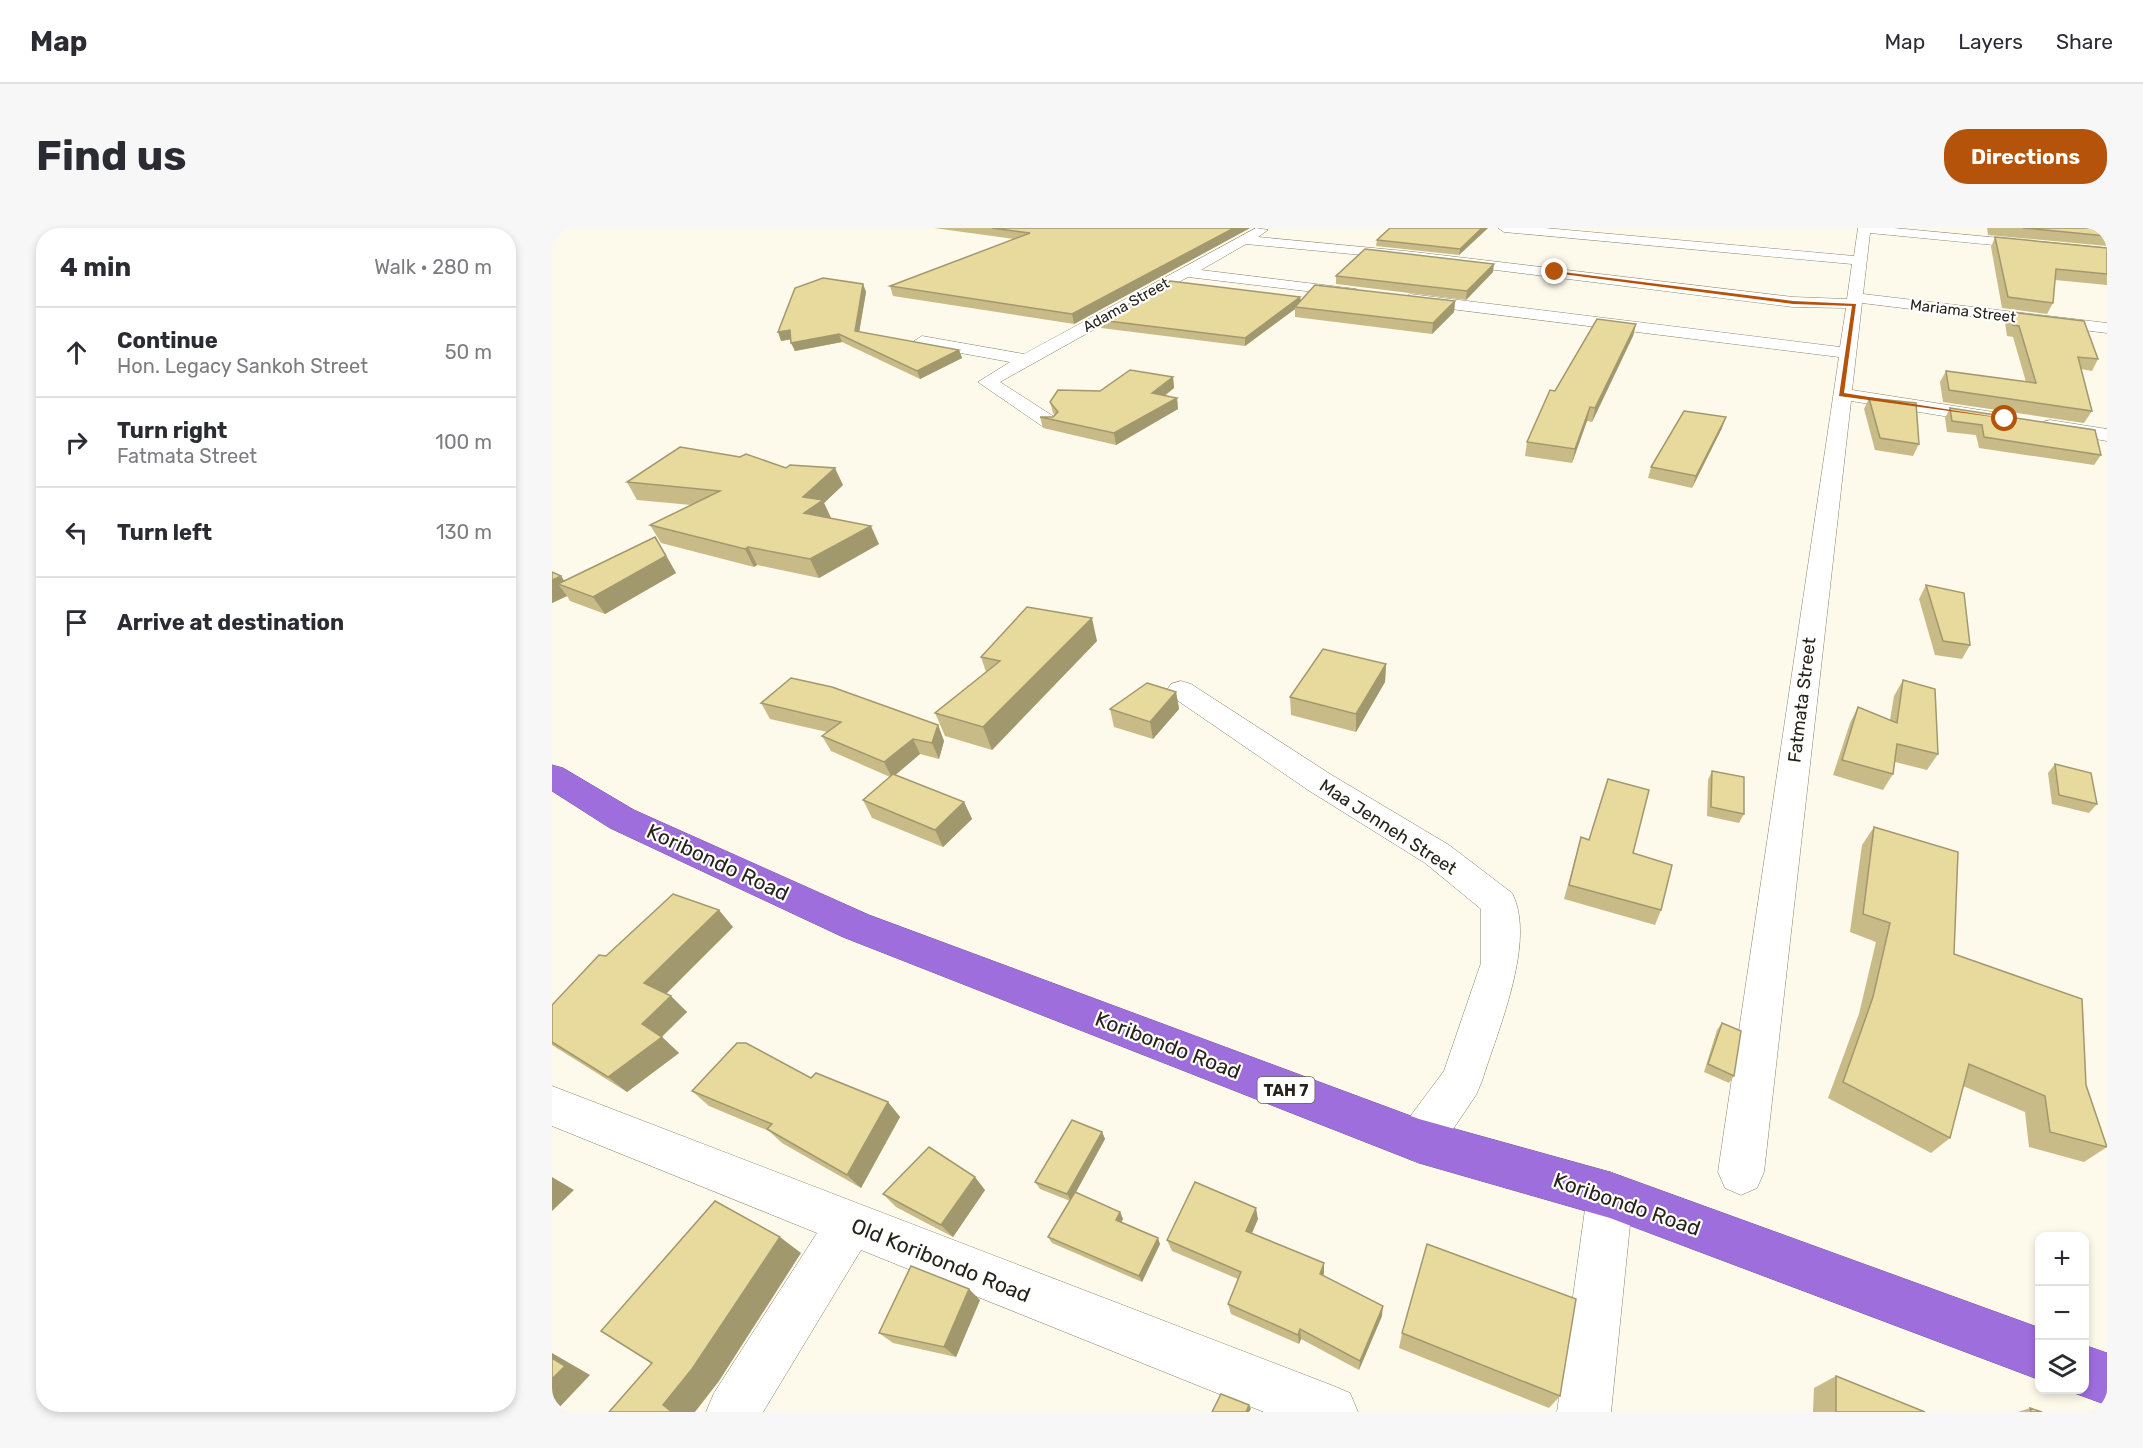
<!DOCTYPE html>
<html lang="en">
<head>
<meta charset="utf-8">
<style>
  body { margin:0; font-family:Rubik,sans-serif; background:#f7f7f7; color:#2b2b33 }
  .controls { position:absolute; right:18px; bottom:18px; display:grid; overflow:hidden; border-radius:12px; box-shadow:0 3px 9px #0003 }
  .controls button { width:54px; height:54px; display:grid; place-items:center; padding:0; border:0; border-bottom:2px solid #e1e1e2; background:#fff; color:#2b2b33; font:30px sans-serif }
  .stop { position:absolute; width:18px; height:18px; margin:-14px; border:4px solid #b45309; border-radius:50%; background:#fff }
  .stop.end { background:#b45309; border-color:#fff; box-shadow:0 2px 6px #0008 }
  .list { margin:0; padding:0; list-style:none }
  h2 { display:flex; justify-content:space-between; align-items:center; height:78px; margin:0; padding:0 24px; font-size:26px }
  h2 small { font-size:20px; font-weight:400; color:#7c7c81 }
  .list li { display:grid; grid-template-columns:39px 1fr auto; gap:18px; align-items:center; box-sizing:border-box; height:90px; padding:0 24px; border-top:2px solid #e1e1e2 }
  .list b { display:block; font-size:22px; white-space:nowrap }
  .list p { margin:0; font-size:20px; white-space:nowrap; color:#7c7c81 }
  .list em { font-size:20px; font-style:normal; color:#7c7c81 }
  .icon { flex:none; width:33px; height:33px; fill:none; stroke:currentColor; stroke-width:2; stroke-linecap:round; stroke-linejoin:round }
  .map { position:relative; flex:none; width:1555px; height:1184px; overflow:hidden; border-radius:24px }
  header { display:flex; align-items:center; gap:36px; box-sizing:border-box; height:84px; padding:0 30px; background:#fff; border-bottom:2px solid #e1e1e2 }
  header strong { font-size:28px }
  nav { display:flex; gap:33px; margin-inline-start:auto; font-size:21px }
  .intro { display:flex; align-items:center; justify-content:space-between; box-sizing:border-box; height:144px; padding:0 36px }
  h1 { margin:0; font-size:42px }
  .button { padding:15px 27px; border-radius:24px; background:#b45309; color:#fff; font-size:21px; font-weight:700 }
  main { display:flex; gap:36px; padding:0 36px }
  aside { flex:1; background:#fff; border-radius:24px; box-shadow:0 3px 9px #0003 }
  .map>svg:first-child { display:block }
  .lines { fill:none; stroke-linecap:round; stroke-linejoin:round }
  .street-casing { stroke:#89836c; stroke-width:1 }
  .highway-casing { stroke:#755499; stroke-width:1 }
  .street { fill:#fff; fill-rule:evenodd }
  .highway { fill:#9f6edd; fill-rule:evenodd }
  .wall { fill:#c8bb87 }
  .shaded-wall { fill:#a2986e }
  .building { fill:#e8d99d; stroke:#a2986e; stroke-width:1.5 }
  .route { fill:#b45309 }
  .labels { text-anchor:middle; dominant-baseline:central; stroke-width:4.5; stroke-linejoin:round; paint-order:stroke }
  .far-street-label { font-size:15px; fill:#26231a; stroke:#fff }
  .shield { fill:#fff; stroke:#67655f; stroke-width:1.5 }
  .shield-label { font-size:16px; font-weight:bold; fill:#26231a }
  .street-label { font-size:18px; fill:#26231a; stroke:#fff }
  .near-street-label { font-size:21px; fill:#26231a; stroke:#fff }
</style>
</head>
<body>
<header>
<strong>Map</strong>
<nav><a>Map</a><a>Layers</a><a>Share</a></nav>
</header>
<div class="intro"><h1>Find us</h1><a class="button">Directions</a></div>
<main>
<aside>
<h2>4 min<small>Walk · 280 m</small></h2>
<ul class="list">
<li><svg class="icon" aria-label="ahead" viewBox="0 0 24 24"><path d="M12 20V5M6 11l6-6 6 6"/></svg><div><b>Continue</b><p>Hon. Legacy Sankoh Street</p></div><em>50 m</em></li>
<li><svg class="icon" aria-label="right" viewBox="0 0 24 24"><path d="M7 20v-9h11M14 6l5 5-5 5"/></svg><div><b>Turn right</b><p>Fatmata Street</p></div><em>100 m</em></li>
<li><svg class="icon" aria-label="left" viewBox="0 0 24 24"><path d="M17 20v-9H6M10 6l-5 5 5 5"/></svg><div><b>Turn left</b></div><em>130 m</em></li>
<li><svg class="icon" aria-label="arrive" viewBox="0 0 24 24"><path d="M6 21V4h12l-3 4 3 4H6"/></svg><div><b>Arrive at destination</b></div></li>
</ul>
</aside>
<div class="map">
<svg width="1555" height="1184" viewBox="0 0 1555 1184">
  <rect width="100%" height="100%" fill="#fefaeb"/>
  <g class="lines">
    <g class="street-casing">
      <g id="street">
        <polygon points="704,0 716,2 706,9 863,24 1241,69 1295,71 1300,36 952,4 946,0 993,0 1302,28 1306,0 1342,0 1555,20 1555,28 1318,5 1311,66 1555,95 1555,105 1310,75 1300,162 1441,184 1451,190 1441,196 1299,173 1212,944 1205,960 1189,967 1173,960 1166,944 1287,129 858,76 850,71 858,66 1288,119 1294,80 1241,79 863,32 694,16 649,42 804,61 811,65 804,69 636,49 448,154 504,190 507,194 504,198 490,198 426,154 458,134 370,118 362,113 370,108 472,126"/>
        <polygon points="1498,192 1555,201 1555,213 1491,202 1488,198 1491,194"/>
        <path d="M629,453L639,456L778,546L897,617L960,665C985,713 945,804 930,853L924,867L883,928L867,935L851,928L845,913L851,898L892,843L929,735V681L873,635L756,562L619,468L615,462L619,456Z"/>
        <polygon points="0,858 779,1157 798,1165 806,1184 712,1184 309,1022 211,1184 154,1184 162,1165 265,1005 0,898"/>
        <polygon points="1058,944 1074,951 1081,967 1059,1184 1005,1184 1035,967 1042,951"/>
      </g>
    </g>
    <g class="highway-casing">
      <g id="highway">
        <polygon points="0,537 11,540 82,582 317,687 867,891 1058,944 1488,1100 1488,1152 1058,990 867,935 291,709 58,600 0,563"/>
        <polygon points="1532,1117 1555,1125 1555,1177 1514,1162 1532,1162"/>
      </g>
    </g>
    <use href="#street" class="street"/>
    <use href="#highway" class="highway"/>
  </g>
  <g class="wall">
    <polygon points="382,0 698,0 522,96 341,68 338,58 462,11"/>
    <polygon points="838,0 936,0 907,27 824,18 825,12"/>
    <polygon points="1435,0 1555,0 1555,18 1436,7"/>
    <polygon points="1443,9 1555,20 1555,57 1503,52 1501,75 1495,86 1450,80 1439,19"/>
    <polygon points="941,44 914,72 784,56 784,48"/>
    <polygon points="311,56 314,64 307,104 407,122 410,130 368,151 290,114 243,123 239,111 229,113"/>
    <polygon points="748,69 749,72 903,73 902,84 880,106 743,89 743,81 693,118 549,100 548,92"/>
    <polygon points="1458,84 1546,131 1540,143 1529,141 1540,183 1532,195 1391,174 1388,154 1394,143 1474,154 1461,109 1455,108 1453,95"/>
    <polygon points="1084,96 1081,108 1040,194 1035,193 1020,235 973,228 975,214 1003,163"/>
    <polygon points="621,149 622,160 613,168 625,170 626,181 564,217 491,200 488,189 501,189 503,188 501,185 498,174 548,163"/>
    <polygon points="1317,170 1367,216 1361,228 1323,222 1312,181"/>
    <polygon points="1398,180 1549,227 1542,237 1427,220 1424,207 1395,204 1393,190"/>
    <polygon points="1170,200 1140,260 1096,250 1099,239"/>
    <polygon points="234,240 291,257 272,275 279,290 327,316 267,350 205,337 202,339 109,315 98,297 139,277 85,272 75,254"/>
    <polygon points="113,325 124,345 53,386 18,373 15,368 0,375 9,348 12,353"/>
    <polygon points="1374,357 1418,417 1410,431 1383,427 1367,371"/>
    <polygon points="545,413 440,522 393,508 383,485 434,444 429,429"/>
    <polygon points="834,436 833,454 804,504 739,487 738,469"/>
    <polygon points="1351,452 1386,526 1375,542 1343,534 1341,546 1331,562 1281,547 1298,495 1306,479 1338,492 1342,468"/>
    <polygon points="624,464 627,481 601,511 562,499 558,481"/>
    <polygon points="209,475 386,497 392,513 387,531 368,526 343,547 412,574 420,591 391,619 320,590 311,572 338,549 279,523 270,508 275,504 218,491"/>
    <polygon points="1503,536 1545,576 1537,585 1500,576 1496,545"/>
    <polygon points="1160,543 1192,586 1187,595 1155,588 1156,552"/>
    <polygon points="1322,599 1402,726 1534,857 1555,919 1532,934 1477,919 1473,884 1411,858 1398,910 1379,925 1276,870 1307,786 1324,714 1298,704 1310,617"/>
    <polygon points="1029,609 1081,625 1109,682 1103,697 1012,671"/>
    <polygon points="181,699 114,765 135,784 110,809 127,825 75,864 0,817 0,777 54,728"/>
    <polygon points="1170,795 1182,848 1177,855 1152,844 1165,802"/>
    <polygon points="259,850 336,874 348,889 309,960 230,915 217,903 157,878 140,863"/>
    <polygon points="550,904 553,911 524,964 568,984 571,991 569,994 608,1016 590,1054 500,1015 496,1009 518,973 488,961 483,954"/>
    <polygon points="433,962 401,1009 344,979 331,966"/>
    <polygon points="706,991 700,1005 772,1045 771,1048 830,1088 807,1142 749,1111 747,1116 679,1086 676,1076 686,1051 620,1023 615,1012"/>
    <polygon points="428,1072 404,1129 341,1115 327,1105"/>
    <polygon points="850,1105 1008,1168 997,1180 847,1120"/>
    <polygon points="1284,1148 1373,1184 1261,1184 1262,1160"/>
    <polygon points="1478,1180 1490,1184 1466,1184"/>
  </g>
  <g class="shaded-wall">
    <polygon points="682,0 698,0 522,96 520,86"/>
    <polygon points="930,0 936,0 907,27 908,21"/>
    <polygon points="942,36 941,44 914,72 915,63"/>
    <polygon points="311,56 314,64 306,111 303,103"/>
    <polygon points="748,69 749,77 743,79 743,81 693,118 693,110"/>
    <polygon points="903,73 902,84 880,106 881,95"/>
    <polygon points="1084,96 1081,108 1040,194 1043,180"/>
    <polygon points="238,102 241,111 229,113 226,104"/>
    <polygon points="287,106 290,114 243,123 239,115"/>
    <polygon points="407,122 410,130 368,151 365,143"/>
    <polygon points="621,149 622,160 601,176 600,165"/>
    <polygon points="625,170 626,181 564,217 562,205"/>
    <polygon points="1038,179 1035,193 1020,235 1023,221"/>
    <polygon points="1174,189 1170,200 1140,260 1144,248"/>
    <polygon points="283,240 291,257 272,275 279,290 252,285 251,269"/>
    <polygon points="319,298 327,316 267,350 258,331"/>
    <polygon points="103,309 124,345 53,386 41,369"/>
    <polygon points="196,319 205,337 202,339 193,321"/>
    <polygon points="9,348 17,360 6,356 15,368 0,375 0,352"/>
    <polygon points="540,390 545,413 440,522 431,499"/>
    <polygon points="834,436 833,454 804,504 804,486"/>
    <polygon points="624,464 627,481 601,511 598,494"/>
    <polygon points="386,497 392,513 387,531 380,515"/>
    <polygon points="361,511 368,526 340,550 332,534"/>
    <polygon points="412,574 420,591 391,619 383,602"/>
    <polygon points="167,682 181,699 109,771 92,755"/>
    <polygon points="119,768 135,784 107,811 90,796"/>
    <polygon points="110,809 127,825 75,864 56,849"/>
    <polygon points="336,874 348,889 309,960 295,947"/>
    <polygon points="550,904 553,911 519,973 515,966"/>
    <polygon points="0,949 22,962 0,983"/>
    <polygon points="423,949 433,962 401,1009 389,997"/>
    <polygon points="704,980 706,991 696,1014 694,1003"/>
    <polygon points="568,984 571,991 567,998 564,992"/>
    <polygon points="228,1009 249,1025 167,1153 143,1184 120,1184 111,1177"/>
    <polygon points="606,1010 608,1016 590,1054 587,1048"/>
    <polygon points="772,1035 772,1045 768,1056 768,1046"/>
    <polygon points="417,1061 428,1072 404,1129 392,1119"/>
    <polygon points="831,1078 830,1088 807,1142 808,1133"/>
    <polygon points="748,1101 749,1111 747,1116 746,1107"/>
    <polygon points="0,1125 38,1147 3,1184 0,1184"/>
    <polygon points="697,1177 699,1181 697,1184 694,1184"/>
  </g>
  <g class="building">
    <polygon points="440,0 682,0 520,86 338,58 478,5"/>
    <polygon points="838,0 930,0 908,21 825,12"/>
    <polygon points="1471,0 1555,0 1555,8"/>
    <polygon points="1443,9 1555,20 1555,46 1504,41 1501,75 1456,69"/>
    <polygon points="813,21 942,36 915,63 784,48"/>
    <polygon points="271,50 311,56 303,103 407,122 365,143 287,106 239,115 238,102 226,104 243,60"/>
    <polygon points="618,53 748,69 693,110 548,92"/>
    <polygon points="763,57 903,73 881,95 743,79"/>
    <polygon points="1458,84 1532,93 1546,131 1526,129 1540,183 1397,162 1394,143 1484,155 1467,98 1461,97"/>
    <polygon points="1045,91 1084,96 1043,180 1038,179 1023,221 975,214 998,162 1003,163"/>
    <polygon points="578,142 621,149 600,165 625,170 562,205 488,189 501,189 506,184 498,174 506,162 548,163"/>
    <polygon points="1317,170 1364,175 1367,216 1328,210"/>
    <polygon points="1398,180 1543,202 1549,227 1432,209 1430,197 1400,193"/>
    <polygon points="1132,183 1174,189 1144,248 1099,239"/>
    <polygon points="128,219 188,229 194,226 234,240 238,237 283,240 251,269 271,272 252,285 319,298 258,331 196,319 193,321 98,297 168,263 75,254"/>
    <polygon points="103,309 114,328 41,369 6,356"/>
    <polygon points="0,344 9,348 0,352"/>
    <polygon points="1374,357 1412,365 1418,417 1391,413"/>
    <polygon points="475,379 540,390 431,499 383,485 448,433 429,429"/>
    <polygon points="771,421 834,436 804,486 738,469"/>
    <polygon points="239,450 280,459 386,497 380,515 361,511 332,534 270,508 289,494 209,475"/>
    <polygon points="1351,452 1383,461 1386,526 1345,516 1341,546 1290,532 1306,479 1345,495"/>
    <polygon points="595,455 624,464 598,494 558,481"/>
    <polygon points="1503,536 1539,545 1545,576 1507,567"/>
    <polygon points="1160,543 1192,549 1192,586 1159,579"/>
    <polygon points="341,546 412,574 383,602 311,572"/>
    <polygon points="1056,551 1097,562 1081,625 1120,637 1109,682 1017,657 1029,609 1037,612"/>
    <polygon points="1322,599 1406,624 1402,726 1530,771 1534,857 1555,919 1498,904 1493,868 1417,836 1398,910 1291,854 1321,769 1338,695 1311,686"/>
    <polygon points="121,666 167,682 92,755 119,768 90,796 110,809 56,849 0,814 0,777 47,727 54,728"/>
    <polygon points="1170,795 1189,803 1182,848 1156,836"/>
    <polygon points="185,815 194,815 259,850 264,845 336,874 295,947 215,901 220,896 140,863"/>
    <polygon points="520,892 550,904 515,966 483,954"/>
    <polygon points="377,919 423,949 389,997 331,966"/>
    <polygon points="643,954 704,980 694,1003 772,1035 768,1046 831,1078 808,1133 748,1101 746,1107 676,1076 689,1044 615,1012"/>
    <polygon points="523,964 568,984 564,992 606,1010 587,1048 496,1009"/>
    <polygon points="163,973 228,1009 140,1141 111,1177 120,1184 57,1184 100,1135 49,1103"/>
    <polygon points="875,1016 1024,1071 1008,1168 850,1105"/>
    <polygon points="359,1038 417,1061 392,1119 327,1105"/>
    <polygon points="0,1130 13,1138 0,1151"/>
    <polygon points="1284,1148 1373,1184 1284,1184"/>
    <polygon points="669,1166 697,1177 694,1184 660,1184"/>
    <polygon points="1478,1180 1490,1184 1479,1184"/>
  </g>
  <polygon class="route" points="1003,43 1241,73 1304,76 1292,165 1456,191 1287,168 1300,78 1241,76 1002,45"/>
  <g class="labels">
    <g class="far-street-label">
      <text transform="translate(574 77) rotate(-29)">Adama Street</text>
      <text transform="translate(1411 83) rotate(7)">Mariama Street</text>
    </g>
    <rect class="shield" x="705.5" y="849" width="57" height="26" rx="4.5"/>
    <g class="shield-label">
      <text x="734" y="862">TAH 7</text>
    </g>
    <g class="street-label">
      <text transform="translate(1250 472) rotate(-83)">Fatmata Street</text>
      <text transform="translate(836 599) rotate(33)">Maa Jenneh Street</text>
    </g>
    <g class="near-street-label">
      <text transform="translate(166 634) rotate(25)">Koribondo Road</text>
      <text transform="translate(616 817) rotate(21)">Koribondo Road</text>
      <text transform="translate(1075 976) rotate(19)">Koribondo Road</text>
      <text transform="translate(389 1032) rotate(22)">Old Koribondo Road</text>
    </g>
  </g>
</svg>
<div class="controls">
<button>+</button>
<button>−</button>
<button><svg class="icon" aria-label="layers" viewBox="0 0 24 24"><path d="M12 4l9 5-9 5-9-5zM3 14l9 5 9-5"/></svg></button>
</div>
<div class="stop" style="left:1453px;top:191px"></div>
<div class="stop end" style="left:1003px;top:44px"></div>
</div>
</main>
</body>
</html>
